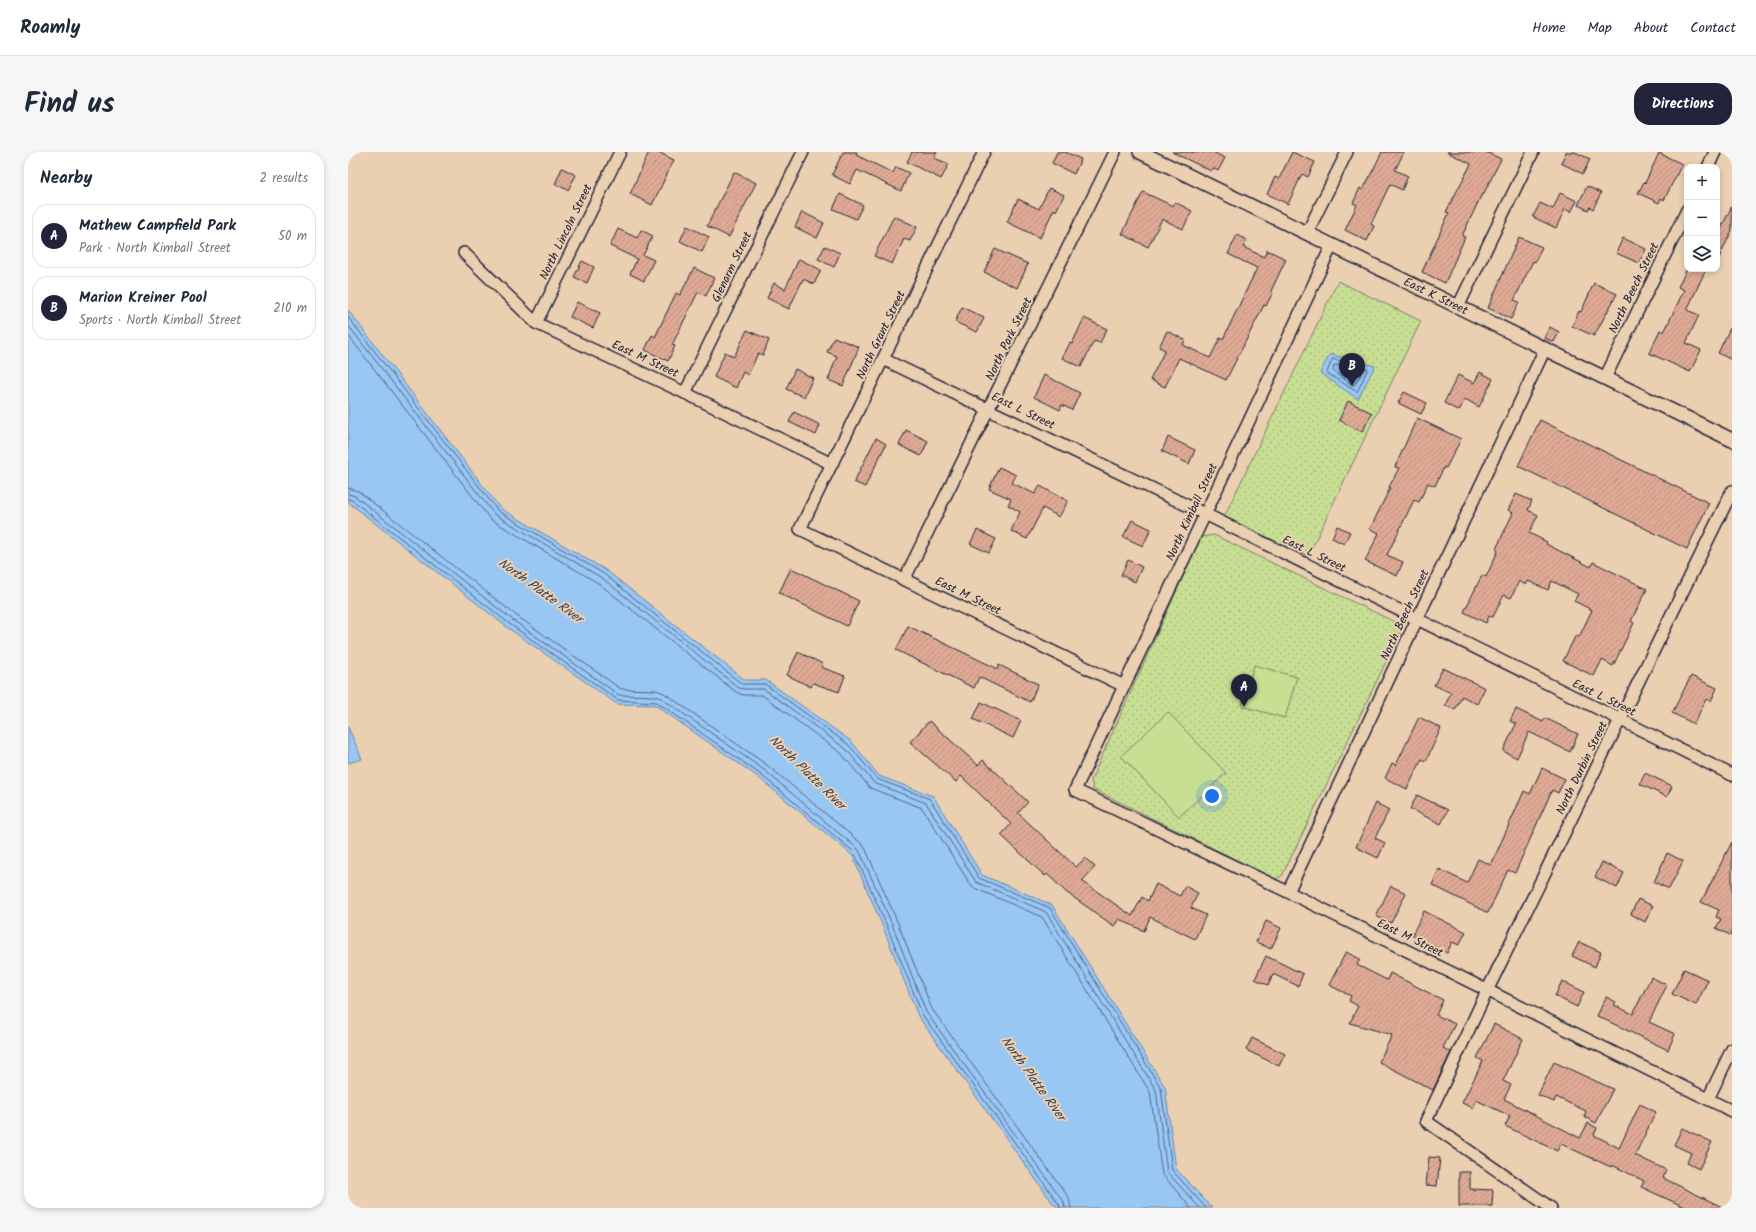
<!DOCTYPE html>
<html lang="en">
<head>
<meta charset="utf-8">
<style>
  body { margin:0; font-family:Kalam,sans-serif; background:#f6f6f7; color:#1f2937 }
  .controls { position:absolute; right:12px; top:12px; display:grid; overflow:hidden; border-radius:8px; box-shadow:0 2px 6px #0003 }
  .controls button { width:36px; height:36px; display:grid; place-items:center; padding:0; border:0; border-bottom:1px solid #e0e1e3; background:#fff; color:#1f2937; font:20px sans-serif }
  .you { position:absolute; left:864px; top:644px; width:14px; height:14px; margin:-10px; border:3px solid #fff; border-radius:50%; background:#1a73e8; box-shadow:0 0 0 6px #1a73e833 }
  .badge { display:grid; place-items:center; width:26px; height:26px; border-radius:50%; background:#22223b; color:#fff; font-size:13px; font-weight:700 }
  .pin { position:absolute; translate:-50% -33px; filter:drop-shadow(0 1px 2px #0008) }
  .pin::after { content:''; position:absolute; top:21px; width:14px; height:12px; background:inherit; clip-path:polygon(0 0,100% 0,50% 100%) }
  .list { margin:0; padding:0; list-style:none }
  h2 { display:flex; justify-content:space-between; align-items:center; height:52px; margin:0; padding:0 16px; font-size:17px }
  h2 small { font-size:13px; font-weight:400; color:#747a83 }
  .list li { display:grid; grid-template-columns:26px 1fr auto; gap:12px; align-items:center; box-sizing:border-box; height:64px; margin:0 8px 8px; padding:0 8px; border:1px solid #e0e1e3; border-radius:16px }
  .list b { display:block; font-size:15px; white-space:nowrap }
  .list p { margin:0; font-size:13px; white-space:nowrap; color:#747a83 }
  .list em { font-size:13px; font-style:normal; color:#747a83 }
  .icon { flex:none; width:22px; height:22px; fill:none; stroke:currentColor; stroke-width:2; stroke-linecap:round; stroke-linejoin:round }
  .map { position:relative; flex:none; width:1384px; height:1056px; overflow:hidden; border-radius:16px }
  header { display:flex; align-items:center; gap:24px; box-sizing:border-box; height:56px; padding:0 20px; background:#fff; border-bottom:1px solid #e0e1e3 }
  header strong { font-size:19px }
  nav { display:flex; gap:22px; margin-inline-start:auto; font-size:14px }
  .intro { display:flex; align-items:center; justify-content:space-between; box-sizing:border-box; height:96px; padding:0 24px }
  h1 { margin:0; font-size:28px }
  .button { padding:10px 18px; border-radius:16px; background:#22223b; color:#fff; font-size:14px; font-weight:700 }
  main { display:flex; gap:24px; padding:0 24px }
  aside { flex:1; background:#fff; border-radius:16px; box-shadow:0 2px 6px #0003 }
  .map>svg:first-child { display:block }
  .park { fill:url(#park-dots); stroke:#748067 }
  .pitch { fill:#c7de93; stroke:#748067 }
  .water { fill:#99c7f4; stroke:#6985aa }
  .lines { fill:none; stroke-linecap:round; stroke-linejoin:round }
  .shore { stroke:#526485; stroke-width:1 }
  .building { fill:url(#building-hatch); stroke:#22223b }
  .minor-casing { stroke:#22223b; stroke-width:14 }
  .tertiary-casing { stroke:#22223b; stroke-width:16 }
  .minor { stroke:#ead0b1; stroke-width:11 }
  .tertiary { stroke:#ead0b1; stroke-width:13 }
  .labels { text-anchor:middle; dominant-baseline:central; stroke-width:4; stroke-linejoin:round; paint-order:stroke }
  .street-label { font-size:12px; fill:#22223b; stroke:#ead0b1 }
  .water-label { font-size:13px; font-style:italic; fill:#3a4360; stroke:#ead0b1 }
</style>
</head>
<body>
<header>
<strong>Roamly</strong>
<nav><a>Home</a><a>Map</a><a>About</a><a>Contact</a></nav>
</header>
<div class="intro"><h1>Find us</h1><a class="button">Directions</a></div>
<main>
<aside>
<h2>Nearby<small>2 results</small></h2>
<ul class="list">
<li><span class="badge">A</span><div><b>Mathew Campfield Park</b><p>Park · North Kimball Street</p></div><em>50 m</em></li>
<li><span class="badge">B</span><div><b>Marion Kreiner Pool</b><p>Sports · North Kimball Street</p></div><em>210 m</em></li>
</ul>
</aside>
<div class="map">
<svg width="1384" height="1056" viewBox="0 0 1384 1056">
  <defs>
    <pattern id="park-dots" width="8" height="8" patternUnits="userSpaceOnUse"><rect width="8" height="8" fill="#c7de93"/><path d="M2 2h.1M6 6h.1" fill="none" stroke="#abbe80" stroke-width="1.8" stroke-linecap="round"/></pattern>
    <pattern id="building-hatch" width="6" height="6" patternUnits="userSpaceOnUse"><rect width="6" height="6" fill="#dfaa95"/><path d="M-1 1l2-2M0 6l6-6M5 7l2-2" fill="none" stroke="#bf9281"/></pattern>
  </defs>
  <rect width="100%" height="100%" fill="#ead0b1"/>
  <filter id="ink" filterUnits="userSpaceOnUse"><feTurbulence type="fractalNoise" baseFrequency=".025" numOctaves="2"/><feDisplacementMap in="SourceGraphic" scale="8" xChannelSelector="R" yChannelSelector="G"/><feConvolveMatrix kernelMatrix="1 2 1 2 8 2 1 2 1" color-interpolation-filters="sRGB"/></filter>
  <g filter="url(#ink)">
    <g class="park">
      <polygon points="990,129 1073,169 960,404 876,365"/>
      <polygon points="866,383 1049,471 1052,481 934,724 927,727 745,637 743,628 853,385"/>
    </g>
    <g class="pitch">
      <polygon points="906,513 949,525 937,566 894,554"/>
      <polygon points="820,560 878,621 831,665 773,604"/>
    </g>
    <g class="water">
      <polygon points="0,158 152,356 259,419 397,528 418,528 504,590 531,624 585,644 634,723 704,753 817,935 828,1017 864,1056 710,1056 704,1050 570,864 535,775 504,703 410,625 307,553 269,552 160,476 0,350"/>
      <polygon points="982,202 1027,214 1010,247 972,221"/>
      <polygon points="0,575 14,607 0,611"/>
    </g>
    <g class="lines">
      <g class="shore">
        <polyline points="0,165 150,359 256,422 394,532 417,532 501,593 529,627 582,647 631,726 702,756 813,936 824,1018 858,1056"/>
        <polyline points="0,173 146,362 254,426 391,536 397,537 416,537 498,597 526,631 578,651 628,730 698,760 808,938 819,1020 852,1056"/>
        <polyline points="0,183 142,367 250,431 388,540 395,543 414,543 493,601 522,636 574,656 624,735 694,765 802,940 814,1022 843,1056"/>
        <polygon points="985,207 1020,217 1009,240 979,221"/>
        <polygon points="988,213 1012,220 1013,222 1007,232 1005,233 985,219 986,214"/>
        <polyline points="0,336 10,339 169,464 273,537 308,538 316,541 419,613 514,692 518,698 549,769 584,857 721,1046 723,1056"/>
        <polyline points="0,342 7,344 166,469 271,543 307,544 313,546 416,618 511,698 544,772 578,860 716,1050 717,1056"/>
        <polyline points="0,347 4,348 163,473 270,548 309,550 412,622 506,700 539,774 574,862 711,1052 712,1056"/>
      </g>
    </g>
    <g class="building">
      <polygon points="301,0 310,0 326,8 304,53 282,42"/>
      <polygon points="495,0 509,0 508,3 545,21 548,15 561,21 553,39 509,18 502,32 484,23"/>
      <polygon points="564,0 589,0 586,6 601,12 593,27 559,10"/>
      <polygon points="709,0 717,0 733,7 726,22 704,11"/>
      <polygon points="824,0 865,0 877,6 870,19 865,16 863,19"/>
      <polygon points="944,0 967,10 960,25 954,22 940,52 919,42 927,25 931,27"/>
      <polygon points="1034,0 1056,0 1047,18 1060,24 1054,38 1042,32 1023,72 1026,74 1019,89 997,78 1009,53 1005,51 1012,36 1015,38"/>
      <polygon points="1099,0 1138,0 1153,7 1135,43 1134,42 1114,84 1117,85 1097,131 1074,120 1101,61 1098,60 1123,12"/>
      <polygon points="1218,0 1227,0 1242,7 1235,22 1213,11"/>
      <polygon points="1311,1 1334,12 1316,48 1313,46 1311,51 1290,41 1296,30 1297,31"/>
      <polygon points="214,16 228,23 220,38 207,32"/>
      <polygon points="386,20 408,31 381,85 359,74"/>
      <polygon points="1239,34 1253,41 1245,57 1242,55 1240,58 1230,53"/>
      <polygon points="701,36 716,43 708,59 706,57 692,86 659,70 670,47 691,57"/>
      <polygon points="795,40 825,54 827,50 844,59 835,77 814,67 800,95 774,82"/>
      <polygon points="1212,41 1229,49 1223,60 1217,57 1208,76 1185,65 1192,51 1205,57"/>
      <polygon points="492,42 515,53 508,67 485,57"/>
      <polygon points="1384,54 1384,78 1369,110 1369,84"/>
      <polygon points="454,60 476,71 469,86 447,75"/>
      <polygon points="546,64 569,75 562,89 556,87 544,112 526,104"/>
      <polygon points="339,74 361,85 354,100 332,89"/>
      <polygon points="270,77 289,86 293,78 305,84 295,103 306,108 296,129 282,122 289,107 262,94"/>
      <polygon points="889,83 899,88 895,95 916,105 919,98 938,107 923,139 925,140 918,154 916,153 878,228 831,206 817,235 802,228 817,198 811,195 819,179 837,188 835,193 862,206 872,186 875,187 909,116 880,102"/>
      <polygon points="1171,85 1194,95 1187,110 1185,109 1166,148 1171,150 1163,167 1140,156"/>
      <polygon points="1275,86 1298,97 1291,111 1268,101"/>
      <polygon points="477,94 492,101 486,115 470,107"/>
      <polygon points="647,97 680,112 669,136 636,120"/>
      <polygon points="451,107 473,118 466,132 455,127 441,157 419,146 426,131 437,137"/>
      <polygon points="234,109 246,115 239,131 226,125"/>
      <polygon points="346,116 366,126 358,144 350,140 324,193 327,194 320,209 297,198 304,183 307,185 328,141 332,143"/>
      <polygon points="1339,117 1358,117 1339,158 1351,163 1338,191 1353,198 1342,220 1301,201 1312,178 1316,180 1336,138 1330,135"/>
      <polygon points="1246,131 1269,142 1246,184 1224,174 1231,159 1233,160"/>
      <polygon points="229,150 252,161 245,176 222,165"/>
      <polygon points="614,155 636,166 629,180 607,170"/>
      <polygon points="736,166 759,177 752,191 746,189 733,215 714,206 722,191 724,192"/>
      <polygon points="1384,172 1384,208 1370,201"/>
      <polygon points="1202,175 1211,180 1206,190 1196,186"/>
      <polygon points="399,178 421,188 415,203 410,201 400,223 395,220 388,236 366,225 377,200 386,205"/>
      <polygon points="486,185 511,195 495,234 480,228 489,204 479,200"/>
      <polygon points="447,217 465,226 456,245 438,237"/>
      <polygon points="1132,220 1145,227 1131,255 1117,247 1111,259 1096,251 1110,223 1126,231"/>
      <polygon points="696,223 732,241 724,258 714,253 712,258 686,245"/>
      <polygon points="1056,240 1079,251 1073,262 1050,251"/>
      <polygon points="1000,249 1024,261 1014,280 991,268"/>
      <polygon points="446,260 472,273 468,283 441,270"/>
      <polygon points="1069,266 1113,287 1098,316 1096,315 1087,334 1080,331 1071,350 1066,348 1039,403 1055,410 1049,424 1017,409 1031,381 1022,377 1042,336 1041,335 1051,316 1047,315"/>
      <polygon points="1192,268 1361,351 1339,397 1170,314"/>
      <polygon points="558,278 580,289 573,304 551,293"/>
      <polygon points="820,285 847,298 841,312 814,299"/>
      <polygon points="528,286 538,292 517,335 506,330"/>
      <polygon points="651,315 668,323 664,331 687,342 692,334 720,349 711,365 695,356 679,387 663,379 672,360 660,353 663,347 641,337"/>
      <polygon points="1168,342 1184,349 1180,358 1190,363 1181,381 1199,390 1198,392 1243,415 1245,410 1299,437 1283,469 1286,471 1265,514 1254,508 1246,524 1215,509 1228,483 1231,485 1244,458 1226,449 1230,442 1204,429 1200,438 1180,429 1178,433 1171,429 1163,446 1156,443 1145,465 1141,464 1138,471 1116,460 1134,423 1138,425 1150,399 1148,397 1165,361 1160,358"/>
      <polygon points="784,368 803,377 795,394 775,385"/>
      <polygon points="989,374 1002,380 996,392 984,386"/>
      <polygon points="629,378 648,387 641,401 622,392"/>
      <polygon points="780,408 794,415 787,430 773,423"/>
      <polygon points="443,416 511,449 499,474 431,441"/>
      <polygon points="560,474 650,517 651,513 690,532 682,550 631,525 626,536 548,498"/>
      <polygon points="450,500 475,512 473,515 497,524 491,540 465,531 463,535 439,523"/>
      <polygon points="1095,516 1137,536 1129,552 1114,544 1107,558 1097,553 1103,541 1086,533"/>
      <polygon points="1343,524 1369,536 1363,549 1358,547 1346,572 1324,561"/>
      <polygon points="633,550 673,569 665,586 625,567"/>
      <polygon points="1168,557 1195,570 1197,566 1230,582 1222,600 1181,580 1169,606 1155,599 1168,572 1162,569"/>
      <polygon points="1071,565 1093,576 1078,609 1074,607 1059,637 1037,626 1044,611 1048,613"/>
      <polygon points="581,569 630,613 635,608 680,650 670,661 728,715 737,706 747,715 734,729 784,764 794,745 800,749 808,732 832,744 837,734 850,741 843,756 858,763 847,787 802,765 796,779 771,767 766,774 718,740 699,722 697,724 653,683 663,672 613,624 608,630 562,590"/>
      <polygon points="1194,616 1217,627 1210,641 1204,638 1167,721 1160,718 1140,761 1084,733 1091,717 1119,731 1130,707 1143,713 1176,639 1182,642"/>
      <polygon points="1297,621 1324,634 1319,645 1292,632"/>
      <polygon points="1069,643 1100,658 1093,672 1062,657"/>
      <polygon points="1028,651 1041,658 1027,686 1037,691 1030,706 1008,695"/>
      <polygon points="1384,690 1384,784 1368,776 1373,767 1368,765 1371,758 1353,750"/>
      <polygon points="1319,701 1335,709 1321,737 1306,730"/>
      <polygon points="1254,710 1276,721 1269,736 1247,725"/>
      <polygon points="1043,734 1058,741 1043,771 1028,764"/>
      <polygon points="1290,747 1305,754 1297,770 1283,762"/>
      <polygon points="1076,759 1118,780 1111,793 1104,790 1099,801 1064,783"/>
      <polygon points="918,769 933,776 923,797 908,790"/>
      <polygon points="1231,790 1253,800 1247,815 1224,804"/>
      <polygon points="998,800 1012,807 1009,813 1039,828 1042,821 1095,848 1088,863 1107,872 1095,896 1103,900 1085,938 1031,910 1044,883 1002,871 1010,854 1001,849 1003,844 981,833"/>
      <polygon points="918,804 955,822 950,834 925,822 920,833 907,827"/>
      <polygon points="1336,817 1360,828 1348,853 1324,842"/>
      <polygon points="1303,825 1319,833 1301,870 1327,882 1320,898 1249,864 1258,845 1268,850 1266,853 1285,862"/>
      <polygon points="1214,829 1236,840 1229,855 1207,844"/>
      <polygon points="1146,872 1175,887 1155,929 1163,933 1156,947 1232,986 1240,971 1249,976 1246,983 1271,996 1292,952 1308,960 1287,1003 1318,1018 1315,1026 1376,1056 1339,1056 1293,1035 1296,1029 1264,1013 1263,1015 1213,992 1209,999 1157,974 1162,964 1128,948 1125,956 1114,951 1135,909 1129,906"/>
      <polygon points="904,886 937,902 931,914 898,898"/>
      <polygon points="1206,910 1265,937 1248,971 1236,965 1238,959 1208,945 1206,950 1190,943"/>
      <polygon points="1334,976 1364,990 1351,1017 1339,1011 1343,1001 1326,993"/>
      <polygon points="1081,1005 1092,1006 1089,1034 1078,1033"/>
      <polygon points="1111,1020 1122,1020 1122,1037 1145,1038 1144,1054 1111,1054"/>
    </g>
    <g class="lines">
      <g class="minor-casing">
        <g id="minor">
          <polyline points="636,0 452,377 776,534"/>
          <polyline points="1360,15 1367,0"/>
          <polyline points="959,81 999,0"/>
          <polyline points="984,93 727,638 940,740 1384,959"/>
          <polyline points="116,101 188,171 337,241 484,312"/>
          <polyline points="1110,155 1185,0"/>
          <polyline points="188,171 272,0"/>
          <polyline points="535,207 857,362 1384,623"/>
          <polyline points="1257,226 1339,58"/>
          <polyline points="337,241 455,0"/>
          <polyline points="556,428 767,0"/>
          <polyline points="940,740 1197,197"/>
          <polyline points="1360,947 1384,897"/>
          <polyline points="1203,1056 1078,969 1139,839 1384,339"/>
        </g>
      </g>
      <g class="tertiary-casing">
        <g id="tertiary">
          <path id="s1" d="M792,0L1384,288"/>
        </g>
      </g>
      <use href="#minor" class="minor"/>
      <use href="#tertiary" class="tertiary"/>
    </g>
  </g>
  <g class="labels">
    <g class="street-label">
      <text transform="translate(218 80) rotate(-64)">North Lincoln Street</text>
      <text transform="translate(384 115) rotate(-64)">Glenarm Street</text>
      <text transform="translate(1286 136) rotate(-64)">North Beech Street</text>
      <text stroke="none"><textPath href="#s1" startOffset="329">East K Street</textPath></text>
      <text transform="translate(533 183) rotate(-64)">North Grant Street</text>
      <text transform="translate(661 187) rotate(-64)">North Park Street</text>
      <text transform="translate(297 207) rotate(25)">East M Street</text>
      <text transform="translate(675 259) rotate(26)">East L Street</text>
      <text transform="translate(844 360) rotate(-65)">North Kimball Street</text>
      <text transform="translate(966 402) rotate(26)">East L Street</text>
      <text transform="translate(620 444) rotate(26)">East M Street</text>
      <text transform="translate(1057 463) rotate(-65)">North Beech Street</text>
      <text transform="translate(1256 546) rotate(26)">East L Street</text>
      <text transform="translate(1234 616) rotate(-64)">North Durbin Street</text>
      <text transform="translate(1062 786) rotate(26)">East M Street</text>
    </g>
    <g class="water-label">
      <text transform="translate(192 439) rotate(36)">North Platte River</text>
      <text transform="translate(459 621) rotate(44)">North Platte River</text>
      <text transform="translate(685 927) rotate(54)">North Platte River</text>
    </g>
  </g>
</svg>
<div class="controls">
<button>+</button>
<button>−</button>
<button><svg class="icon" aria-label="layers" viewBox="0 0 24 24"><path d="M12 4l9 5-9 5-9-5zM3 14l9 5 9-5"/></svg></button>
</div>
<div class="you"></div>
<div class="pin badge" style="left:896px;top:555px">A</div>
<div class="pin badge" style="left:1004px;top:234px">B</div>
</div>
</main>
</body>
</html>
